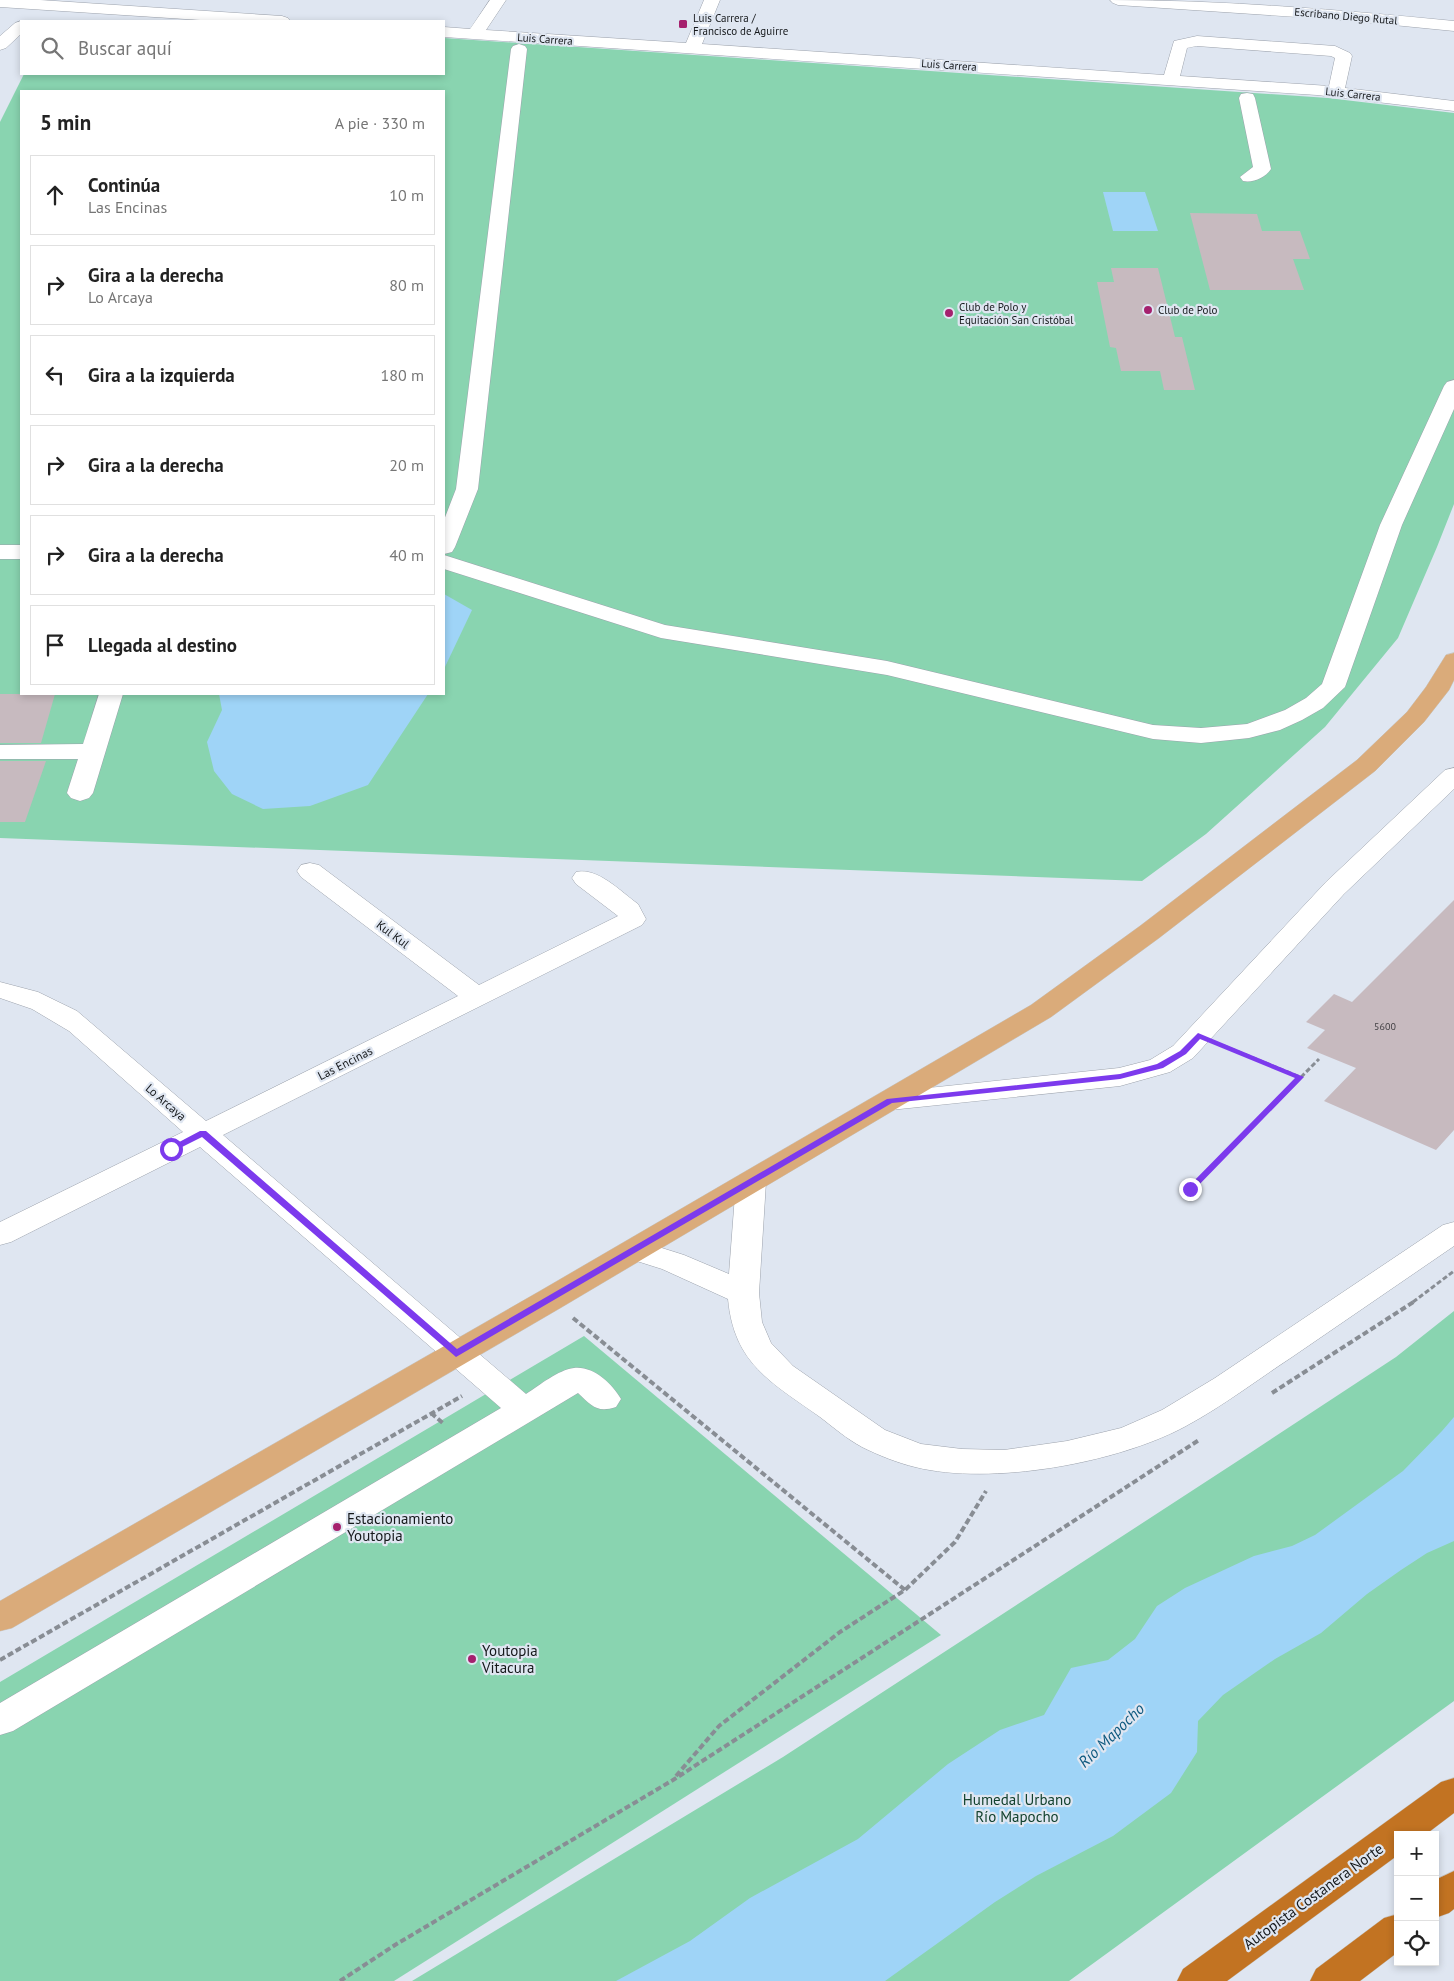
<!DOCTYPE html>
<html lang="es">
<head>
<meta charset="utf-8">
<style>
  body { margin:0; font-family:"PT Sans",sans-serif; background:#f6f6f6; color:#222 }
  .controls { position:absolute; right:15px; bottom:15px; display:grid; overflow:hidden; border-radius:0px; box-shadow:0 2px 8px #0003 }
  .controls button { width:45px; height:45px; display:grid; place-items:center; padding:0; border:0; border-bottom:1px solid #e0e0e0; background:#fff; color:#222; font:25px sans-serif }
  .stop { position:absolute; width:15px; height:15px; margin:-11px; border:4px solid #7c3aed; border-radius:50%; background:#fff }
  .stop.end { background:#7c3aed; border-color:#fff; box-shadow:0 1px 5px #0008 }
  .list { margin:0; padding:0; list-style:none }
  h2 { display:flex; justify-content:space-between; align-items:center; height:65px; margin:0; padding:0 20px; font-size:21px }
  h2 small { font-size:16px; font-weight:400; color:#767676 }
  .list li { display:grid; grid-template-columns:32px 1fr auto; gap:15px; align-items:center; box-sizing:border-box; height:80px; margin:0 10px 10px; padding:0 10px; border:1px solid #e0e0e0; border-radius:0px }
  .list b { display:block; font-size:19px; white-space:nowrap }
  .list p { margin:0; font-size:16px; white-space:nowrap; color:#767676 }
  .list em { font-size:16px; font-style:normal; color:#767676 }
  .icon { flex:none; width:28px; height:28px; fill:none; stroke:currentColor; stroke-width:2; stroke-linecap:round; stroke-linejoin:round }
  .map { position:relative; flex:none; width:1454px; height:1981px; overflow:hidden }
  .search { position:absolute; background:#fff; box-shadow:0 2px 8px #0003; left:20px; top:20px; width:425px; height:55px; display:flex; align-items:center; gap:12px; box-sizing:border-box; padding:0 18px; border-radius:0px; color:#767676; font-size:19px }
  .panel { position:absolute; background:#fff; box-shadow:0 2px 8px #0003; left:20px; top:90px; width:425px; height:605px; border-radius:0px }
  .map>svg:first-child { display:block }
  .green { fill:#89d4b0; fill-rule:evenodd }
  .water { fill:#9fd4f7 }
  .building { fill:#c7babf }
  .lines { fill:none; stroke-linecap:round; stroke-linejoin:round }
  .minor-casing { stroke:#9ca2ac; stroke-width:1 }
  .major-casing { stroke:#c7c8c8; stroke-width:1 }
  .highway-casing { stroke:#c7c8c8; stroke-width:1 }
  .path-far1 { stroke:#888d94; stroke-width:3; stroke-dasharray:5 2.5; stroke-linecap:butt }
  .path { stroke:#888d94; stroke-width:4; stroke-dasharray:6 3; stroke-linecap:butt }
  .minor { fill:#fff; fill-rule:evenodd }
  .major { fill:#daab7a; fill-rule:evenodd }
  .highway { fill:#c27322; fill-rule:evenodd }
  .route { fill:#7c3aed }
  .poi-dot { fill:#a5216e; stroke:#dfe6f1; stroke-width:2 }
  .labels { text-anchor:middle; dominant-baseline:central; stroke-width:4.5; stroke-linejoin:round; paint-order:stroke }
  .number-label { font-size:10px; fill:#424044 }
  .far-street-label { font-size:11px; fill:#15181b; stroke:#dfe6f1 }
  .far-poi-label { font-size:11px; fill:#15181b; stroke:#dfe6f1; text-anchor:start }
  .street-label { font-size:12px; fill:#15181b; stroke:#dfe6f1 }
  .near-poi-label { font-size:15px; fill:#15181b; stroke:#dfe6f1; text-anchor:start }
  .near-park-label { font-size:15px; fill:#12412e; stroke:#dfe6f1 }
  .near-street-label { font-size:15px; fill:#15181b; stroke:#dfe6f1 }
  .near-water-label { font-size:16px; font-style:italic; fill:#0e597f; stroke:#dfe6f1 }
</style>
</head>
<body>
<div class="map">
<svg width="1454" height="1981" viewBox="0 0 1454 1981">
  <rect width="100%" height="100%" fill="#dfe6f1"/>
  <g class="green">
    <path d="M444,38L1328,98L1454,113V504L1437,547L1398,638L1325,727L1206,834L1142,881L0,838V122L24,74H444ZM21,91H444V694H21Z"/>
    <polygon points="1454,1311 1454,1701 1069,1981 412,1981 783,1757 1250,1453 1396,1357"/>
    <polygon points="584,1336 941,1635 394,1981 0,1981 0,1682"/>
  </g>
  <g class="water">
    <polygon points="1103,192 1145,192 1158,231 1113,231"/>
    <polygon points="444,594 472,610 444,669"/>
    <polygon points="219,694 428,694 368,785 310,806 263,809 232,794 214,771 207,742 222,710"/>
    <polygon points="1454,1417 1454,1541 1427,1553 1401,1570 1367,1594 1321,1633 1275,1659 1223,1695 1198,1721 1197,1752 1171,1793 1113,1836 1036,1876 995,1902 885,1981 616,1981 690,1941 750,1898 858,1839 948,1764 1000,1730 1044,1715 1071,1668 1108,1660 1135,1639 1157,1606 1185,1588 1254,1556 1292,1546 1315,1535 1403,1471 1442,1431"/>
  </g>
  <g class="building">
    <polygon points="1190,213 1257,214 1262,231 1300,231 1310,259 1293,259 1304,290 1210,290"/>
    <polygon points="1111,268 1158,268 1175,337 1182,337 1195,390 1164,390 1160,371 1121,371 1116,348 1110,347 1097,282 1114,282"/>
    <polygon points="0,694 55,694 41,743 0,743"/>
    <polygon points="0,761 46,761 25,822 0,822"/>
    <polygon points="1454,900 1454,1130 1436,1150 1324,1101 1356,1068 1307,1048 1325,1030 1306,1022 1334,994 1352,1002"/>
  </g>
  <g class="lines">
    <g class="minor-casing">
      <g id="minor">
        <polygon points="0,0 40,0 282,16 288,18 290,21 216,21 0,7"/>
        <path d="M490,0H506L486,30L686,43L704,0H720L702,44L1164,75L1174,41L1197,36L1335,46L1350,53L1352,56L1345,88L1454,101V111L1317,95L444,37V27L470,29ZM1197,46L1331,56L1335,58L1329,86L1180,76L1187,48Z"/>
        <path d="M1110,0C1225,0 1340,10 1454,21V31L1343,20L1118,5L1113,3Z"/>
        <polygon points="21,21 21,34 6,48 0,50 0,36 15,23"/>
        <polygon points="519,44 525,46 527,49 478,489 455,547 452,552 444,554 444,520 456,489 511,49 513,46"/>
        <path d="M1247,93L1253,94L1255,98L1271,169C1265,178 1253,183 1243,181L1240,177L1253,167L1239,98L1241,94Z"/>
        <polygon points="1454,380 1454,409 1402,525 1345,687 1323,708 1302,720 1280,730 1249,738 1201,743 1153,739 887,675 661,638 444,569 444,555 665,625 887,661 1153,725 1201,728 1247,724 1285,710 1306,698 1322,684 1380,525 1444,386 1447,382"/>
        <rect x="0" y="545" width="21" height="14"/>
        <polygon points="99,694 123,694 93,793 89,798 80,801 71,798 67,793 78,759 0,759 0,745 83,744"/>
        <polygon points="1454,768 1454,789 1344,894 1193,1058 1170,1072 1120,1086 890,1110 880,1107 876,1101 880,1095 890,1092 1119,1068 1150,1060 1173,1046 1326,882 1445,770"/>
        <path d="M310,863L319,865L479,985L618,916L576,884L572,878L576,872C598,867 621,892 638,904L646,919L642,925L223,1135L526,1394C540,1385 558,1370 574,1368C594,1366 612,1384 621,1399L616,1407C597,1413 592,1406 578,1393L13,1731L0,1735V1703L501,1408L200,1147L11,1242L0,1245V1222L183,1132L69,1031L32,1009L0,998V982L38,992L77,1011L206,1121L458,996L301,877L297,871L301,865Z"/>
        <path d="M751,1172L762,1175L766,1182L759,1293L762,1322L771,1343L793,1366L885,1430L921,1444L962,1449L1004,1450L1067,1441L1121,1428L1162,1410L1215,1378L1443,1225L1454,1222V1246C1400,1283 1346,1320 1292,1357C1257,1380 1223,1406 1186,1426C1118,1463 991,1486 915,1467C898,1463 878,1455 862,1447C847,1439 833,1427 820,1417C771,1382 734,1364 728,1299L662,1269L624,1257L620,1250L624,1243L635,1240L646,1243L684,1255L729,1274L736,1182L740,1175Z"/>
      </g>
    </g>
    <g class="major-casing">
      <polygon id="major" points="1454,653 1454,680 1449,690 1424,722 1375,771 1159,938 1051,1017 562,1307 12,1628 0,1631 0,1601 540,1291 1031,1005 1140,926 1357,760 1407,712 1426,687 1446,655"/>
    </g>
    <g class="highway-casing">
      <g id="highway">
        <polygon points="1454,1778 1454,1813 1425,1835 1398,1835 1398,1855 1227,1981 1177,1981 1183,1969 1441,1782"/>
        <polygon points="1454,1871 1454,1909 1449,1913 1435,1918 1435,1880"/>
        <polygon points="1398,1914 1398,1952 1360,1981 1310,1981 1316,1969 1384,1918"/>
      </g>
    </g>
    <g class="path-far1">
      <polyline points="1224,1046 1300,1077"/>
      <polyline points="1190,1189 1319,1059"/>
      <polyline points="1413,1302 1454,1271"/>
    </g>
    <g class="path">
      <polyline points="573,1318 905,1590"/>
      <polyline points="1272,1393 1415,1301"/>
      <polyline points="431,1413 444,1424"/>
      <polyline points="0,1660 462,1396"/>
      <polyline points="676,1776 719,1726 840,1632 905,1590 955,1542 986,1491"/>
      <polyline points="340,1981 395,1945 673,1780 1199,1440"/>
    </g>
    <use href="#minor" class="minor"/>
    <use href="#major" class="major"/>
    <use href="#highway" class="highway"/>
  </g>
  <polygon class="route" points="1198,1033 1304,1077 1193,1191 1187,1191 1186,1189 1295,1078 1200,1039 1186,1054 1163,1068 1120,1079 892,1103 456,1357 202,1137 174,1151 168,1151 166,1149 200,1131 206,1131 457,1349 887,1099 1120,1074 1157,1064 1180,1051"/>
  <g class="poi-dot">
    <rect x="678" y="19" width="10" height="10" rx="2.5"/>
    <circle cx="1148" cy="310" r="5"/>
    <circle cx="949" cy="313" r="5"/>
    <circle cx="337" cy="1527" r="5"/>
    <circle cx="472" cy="1659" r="5"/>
  </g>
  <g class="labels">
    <g class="number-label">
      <text x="1385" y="1026">5600</text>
    </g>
    <g class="far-street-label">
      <text transform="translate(1346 16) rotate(5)">Escribano Diego Rutal</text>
      <text transform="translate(545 39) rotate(4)">Luis Carrera</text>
      <text transform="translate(949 65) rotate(4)">Luis Carrera</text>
      <text transform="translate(1353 94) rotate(6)">Luis Carrera</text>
    </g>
    <g class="far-poi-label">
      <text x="693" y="18">Luis Carrera /<tspan x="693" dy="13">Francisco de Aguirre</tspan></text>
      <text x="959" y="307">Club de Polo y<tspan x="959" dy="13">Equitación San Cristóbal</tspan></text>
      <text x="1158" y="310">Club de Polo</text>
    </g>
    <g class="street-label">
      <text transform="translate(393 934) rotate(37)">Kul Kul</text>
      <text transform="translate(345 1063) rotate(-27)">Las Encinas</text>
      <text transform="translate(166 1102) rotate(41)">Lo Arcaya</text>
    </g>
    <g class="near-poi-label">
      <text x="347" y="1518">Estacionamiento<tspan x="347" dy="17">Youtopia</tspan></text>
      <text x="482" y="1650">Youtopia<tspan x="482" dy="17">Vitacura</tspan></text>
    </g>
    <g class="near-park-label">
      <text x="1017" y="1799">Humedal Urbano<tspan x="1017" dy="17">Río Mapocho</tspan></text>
    </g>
    <g class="near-street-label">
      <text transform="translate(1313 1896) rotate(-36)">Autopista Costanera Norte</text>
    </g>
    <g class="near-water-label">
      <text transform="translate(1111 1735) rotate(-44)">Río Mapocho</text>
    </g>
  </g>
</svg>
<div class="controls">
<button>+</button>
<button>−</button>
<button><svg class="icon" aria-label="locate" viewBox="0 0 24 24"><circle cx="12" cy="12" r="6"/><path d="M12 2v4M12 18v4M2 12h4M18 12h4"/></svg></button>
</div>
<div class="stop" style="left:171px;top:1149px"></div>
<div class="stop end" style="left:1190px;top:1189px"></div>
<div class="search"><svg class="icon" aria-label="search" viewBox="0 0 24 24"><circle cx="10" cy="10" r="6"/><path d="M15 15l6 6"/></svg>Buscar aquí</div>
<section class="panel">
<h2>5 min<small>A pie · 330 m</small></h2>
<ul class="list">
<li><svg class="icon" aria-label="ahead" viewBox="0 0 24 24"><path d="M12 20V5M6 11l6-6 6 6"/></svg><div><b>Continúa</b><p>Las Encinas</p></div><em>10 m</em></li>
<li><svg class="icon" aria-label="right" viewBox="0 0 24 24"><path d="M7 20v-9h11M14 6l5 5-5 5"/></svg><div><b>Gira a la derecha</b><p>Lo Arcaya</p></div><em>80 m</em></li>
<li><svg class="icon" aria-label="left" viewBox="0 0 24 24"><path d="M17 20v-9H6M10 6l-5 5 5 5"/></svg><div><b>Gira a la izquierda</b></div><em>180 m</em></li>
<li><svg class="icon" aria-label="right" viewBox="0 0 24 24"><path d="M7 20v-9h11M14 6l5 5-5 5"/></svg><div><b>Gira a la derecha</b></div><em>20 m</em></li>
<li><svg class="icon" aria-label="right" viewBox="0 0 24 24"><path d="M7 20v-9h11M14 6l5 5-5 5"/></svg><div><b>Gira a la derecha</b></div><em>40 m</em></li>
<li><svg class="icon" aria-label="arrive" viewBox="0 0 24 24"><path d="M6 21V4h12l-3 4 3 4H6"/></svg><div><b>Llegada al destino</b></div></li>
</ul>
</section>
</div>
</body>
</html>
